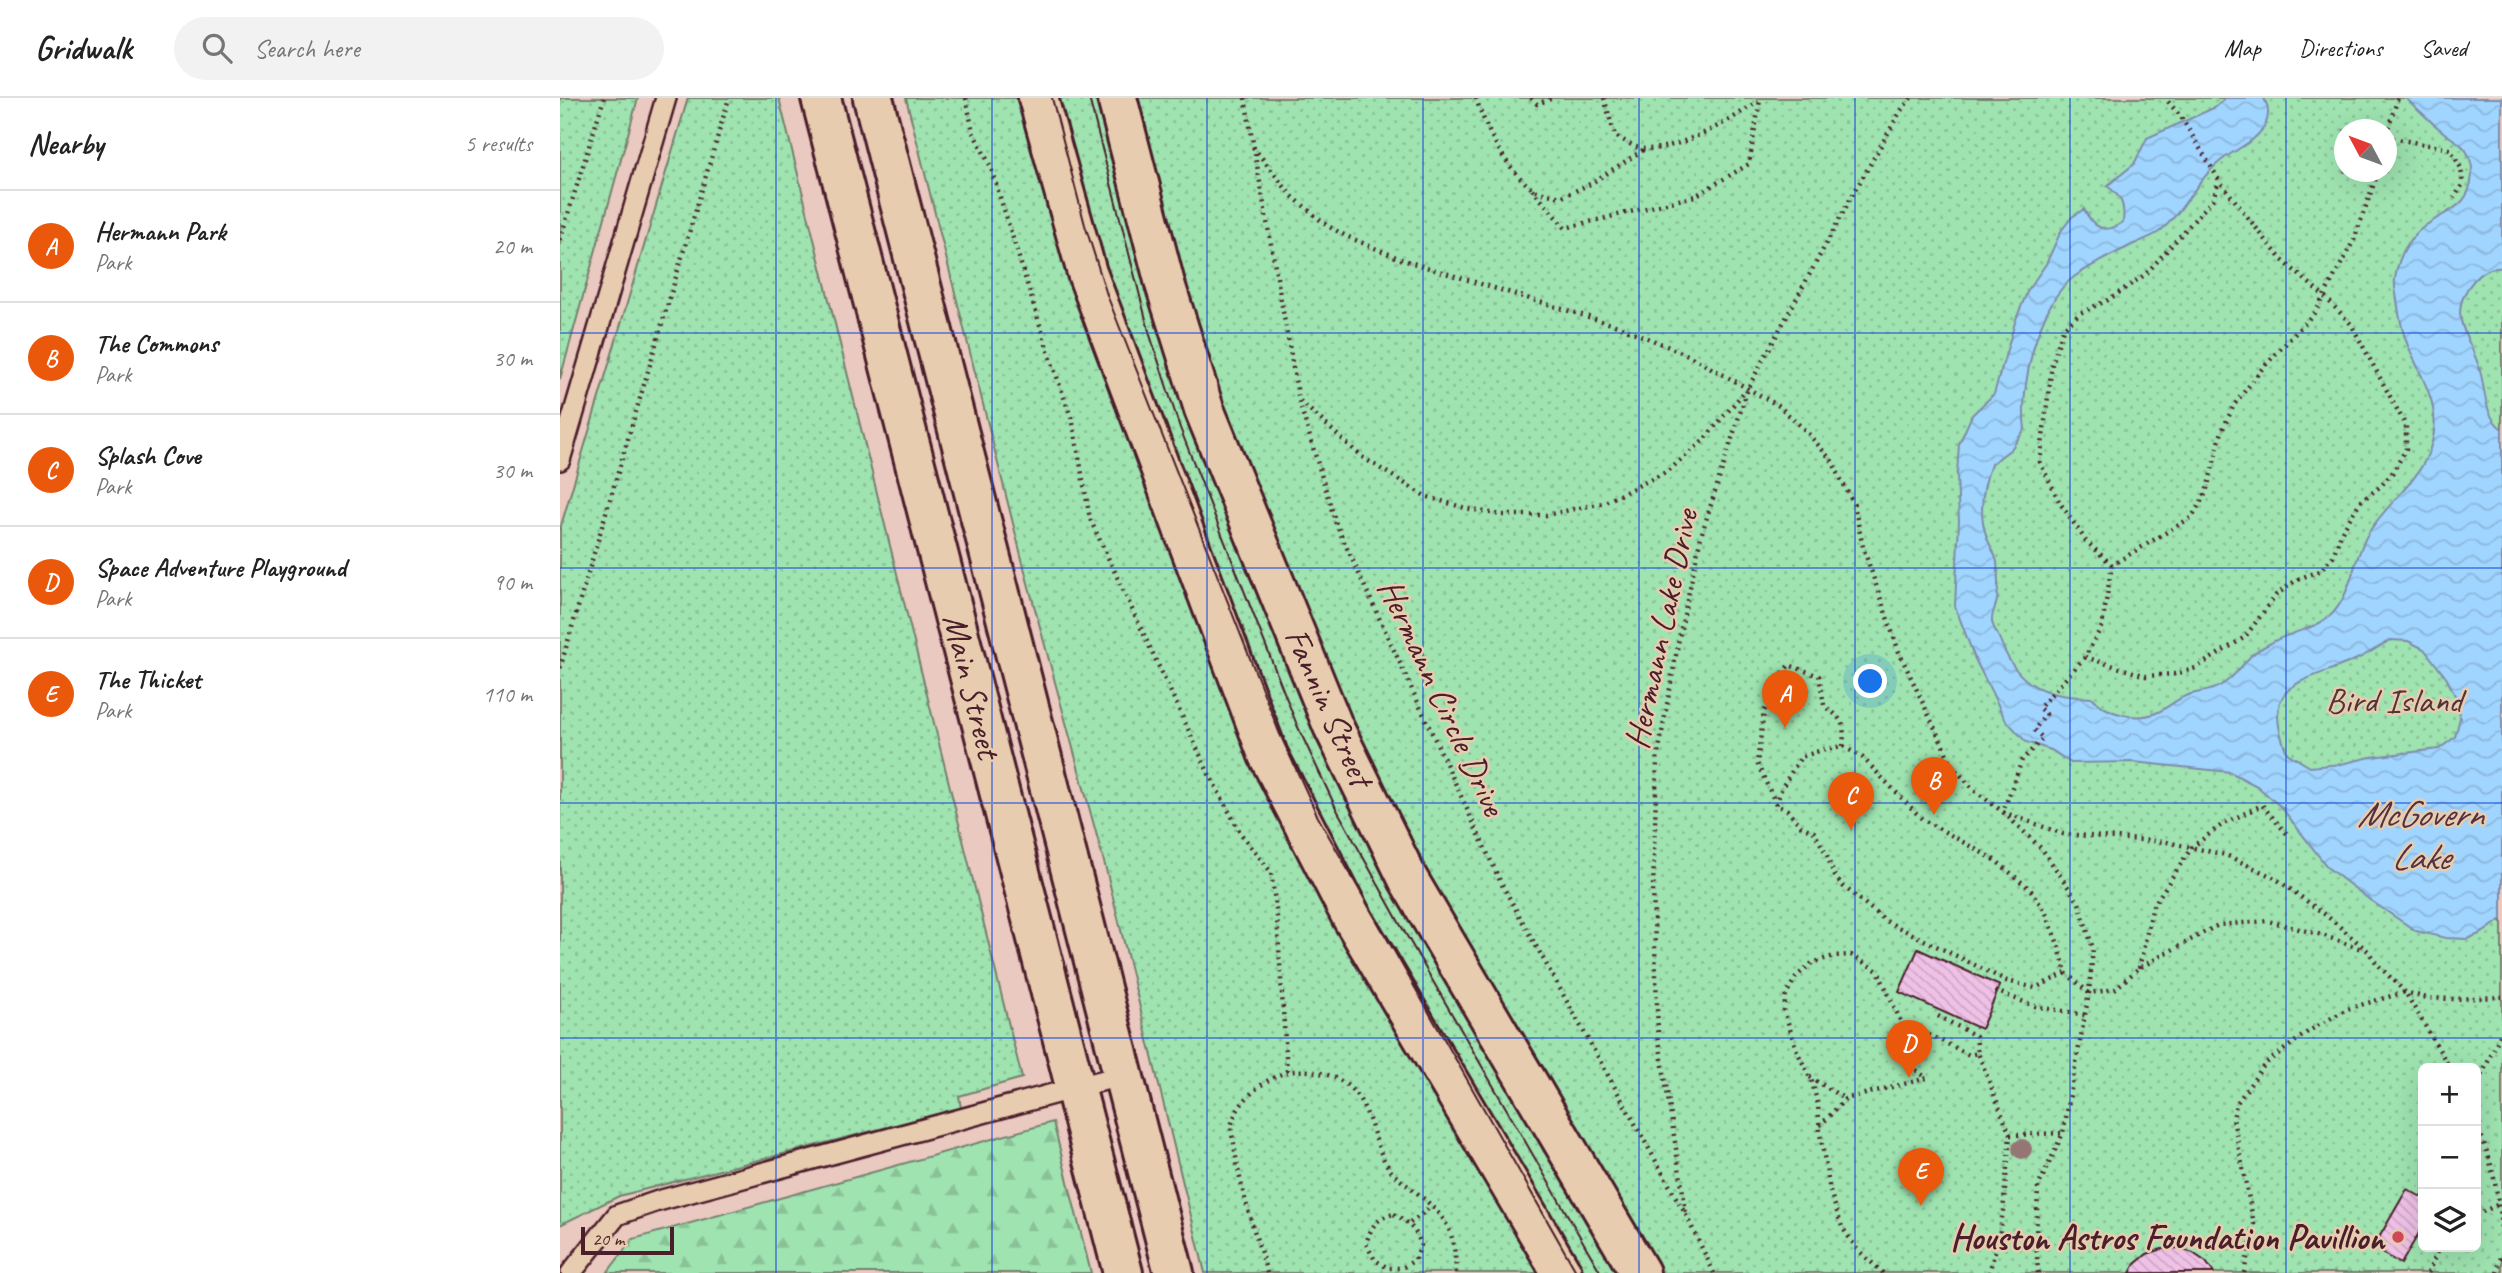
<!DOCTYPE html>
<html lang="en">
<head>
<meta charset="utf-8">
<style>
  body { margin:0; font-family:Caveat,sans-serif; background:#f2f2f2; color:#222 }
  .controls { position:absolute; right:21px; bottom:21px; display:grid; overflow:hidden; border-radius:10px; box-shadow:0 7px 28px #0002 }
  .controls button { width:63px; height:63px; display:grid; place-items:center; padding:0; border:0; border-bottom:2px solid #e0e0e0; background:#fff; color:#222; font:35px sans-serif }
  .compass { position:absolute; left:1774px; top:21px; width:63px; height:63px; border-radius:50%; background:#fff; box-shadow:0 7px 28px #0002; rotate:311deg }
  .scale { position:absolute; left:21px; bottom:18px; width:93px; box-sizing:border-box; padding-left:7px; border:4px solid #4a1f2b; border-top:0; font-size:19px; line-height:24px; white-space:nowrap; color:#4a1f2b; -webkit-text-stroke:5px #e8ccaf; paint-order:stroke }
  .you { position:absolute; left:1311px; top:584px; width:24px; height:24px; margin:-18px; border:5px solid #fff; border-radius:50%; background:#1a73e8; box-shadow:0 0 0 10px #1a73e833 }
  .badge { display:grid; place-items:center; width:46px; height:46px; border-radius:50%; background:#ea580c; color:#fff; font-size:23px; font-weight:700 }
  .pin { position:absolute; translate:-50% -58px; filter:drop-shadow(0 2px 4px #0008) }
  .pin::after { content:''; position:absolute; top:37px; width:24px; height:21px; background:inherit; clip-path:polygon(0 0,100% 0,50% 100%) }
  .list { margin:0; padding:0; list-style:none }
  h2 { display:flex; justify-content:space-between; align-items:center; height:91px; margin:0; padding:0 28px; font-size:30px }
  h2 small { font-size:23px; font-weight:400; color:#767676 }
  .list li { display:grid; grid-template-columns:46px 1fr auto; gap:21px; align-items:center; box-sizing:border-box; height:112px; padding:0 28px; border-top:2px solid #e0e0e0 }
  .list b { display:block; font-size:26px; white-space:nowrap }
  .list p { margin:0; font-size:23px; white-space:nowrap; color:#767676 }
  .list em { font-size:23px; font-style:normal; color:#767676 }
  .icon { flex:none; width:38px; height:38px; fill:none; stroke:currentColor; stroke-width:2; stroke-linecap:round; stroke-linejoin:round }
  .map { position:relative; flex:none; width:1942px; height:1175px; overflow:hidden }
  header { display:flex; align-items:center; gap:42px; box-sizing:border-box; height:98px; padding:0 35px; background:#fff; border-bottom:2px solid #e0e0e0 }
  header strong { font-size:33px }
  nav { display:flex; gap:38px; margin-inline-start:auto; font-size:24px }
  .search { width:490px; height:63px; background:#f2f2f2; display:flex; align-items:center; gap:18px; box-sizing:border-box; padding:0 24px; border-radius:38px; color:#767676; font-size:26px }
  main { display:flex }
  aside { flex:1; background:#fff }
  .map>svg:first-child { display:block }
  .forest { fill:url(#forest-firs); stroke:#74816e; stroke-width:2 }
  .park { fill:url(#park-dots); stroke:#74816e; stroke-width:2; fill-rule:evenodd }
  .water { fill:url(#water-waves); stroke:#7e8caa; stroke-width:2; fill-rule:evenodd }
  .building { fill:url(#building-back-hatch); stroke:#4a1f2b; stroke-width:2 }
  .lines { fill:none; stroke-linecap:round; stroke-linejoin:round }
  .lane-casing { stroke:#4a1f2b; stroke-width:24 }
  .primary-casing { stroke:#4a1f2b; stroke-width:44 }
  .path { stroke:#4a1f2b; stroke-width:4.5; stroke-dasharray:2 5; stroke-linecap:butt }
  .lane { stroke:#e8ccaf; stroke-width:19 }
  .primary { stroke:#e8ccaf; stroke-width:38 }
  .tram { stroke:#4a1f2b; stroke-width:2 }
  .tree { fill:#967675 }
  .grid { fill:none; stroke:#1d4ed8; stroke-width:2; stroke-opacity:0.55 }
  .poi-dot { fill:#d1495b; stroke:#e8ccaf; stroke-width:2.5 }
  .labels { text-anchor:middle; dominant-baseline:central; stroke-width:5; stroke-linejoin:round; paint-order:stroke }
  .street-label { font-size:35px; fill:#4a1f2b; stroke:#e8ccaf }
  .park-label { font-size:35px; fill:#523338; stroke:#e8ccaf }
  .poi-label { font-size:35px; font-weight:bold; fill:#4a1f2b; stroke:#e8ccaf; text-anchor:end }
  .water-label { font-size:37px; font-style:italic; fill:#533140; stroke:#e8ccaf }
</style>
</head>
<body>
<header>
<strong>Gridwalk</strong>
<div class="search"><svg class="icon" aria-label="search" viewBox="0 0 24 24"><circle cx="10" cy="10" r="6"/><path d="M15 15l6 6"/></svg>Search here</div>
<nav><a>Map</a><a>Directions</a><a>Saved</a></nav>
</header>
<main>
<aside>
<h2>Nearby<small>5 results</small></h2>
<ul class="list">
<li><span class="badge">A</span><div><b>Hermann Park</b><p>Park</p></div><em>20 m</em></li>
<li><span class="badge">B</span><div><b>The Commons</b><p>Park</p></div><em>30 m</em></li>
<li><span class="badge">C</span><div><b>Splash Cove</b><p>Park</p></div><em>30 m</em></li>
<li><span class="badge">D</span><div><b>Space Adventure Playground</b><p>Park</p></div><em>90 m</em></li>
<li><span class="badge">E</span><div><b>The Thicket</b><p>Park</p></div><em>110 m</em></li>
</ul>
</aside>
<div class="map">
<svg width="1942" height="1175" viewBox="0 0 1942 1175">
  <defs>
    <pattern id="forest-firs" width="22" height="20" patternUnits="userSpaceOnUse" patternTransform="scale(1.75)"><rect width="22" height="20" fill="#9ee3b0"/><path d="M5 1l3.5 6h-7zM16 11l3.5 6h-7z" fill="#8ac298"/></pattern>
    <pattern id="park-dots" width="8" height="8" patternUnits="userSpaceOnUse" patternTransform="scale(1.75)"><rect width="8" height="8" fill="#9ee3b0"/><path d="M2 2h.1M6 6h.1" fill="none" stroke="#8ac298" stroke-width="1.8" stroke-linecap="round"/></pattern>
    <pattern id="water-waves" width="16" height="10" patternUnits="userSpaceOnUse" patternTransform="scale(1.75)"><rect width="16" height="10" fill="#a0d5ff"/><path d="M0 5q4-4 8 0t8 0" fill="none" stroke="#8bb6db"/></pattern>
    <pattern id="building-back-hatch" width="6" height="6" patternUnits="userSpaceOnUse" patternTransform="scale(1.75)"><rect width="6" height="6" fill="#efc1e6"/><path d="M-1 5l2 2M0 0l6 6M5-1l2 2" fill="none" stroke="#cea5c5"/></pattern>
  </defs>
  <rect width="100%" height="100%" fill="#eac9c0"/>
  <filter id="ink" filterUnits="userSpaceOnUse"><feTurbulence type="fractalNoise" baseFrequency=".0143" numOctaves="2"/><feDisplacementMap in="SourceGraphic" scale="14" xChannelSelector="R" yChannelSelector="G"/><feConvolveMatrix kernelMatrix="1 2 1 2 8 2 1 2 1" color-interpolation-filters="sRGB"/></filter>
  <g filter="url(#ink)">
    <polygon class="forest" points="493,1024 531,1175 47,1175 73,1141"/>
    <g class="park">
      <polygon points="0,0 78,0 0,281"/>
      <polygon points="128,0 219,0 462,980 399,998 401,1010 59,1098 0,1127 0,431"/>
      <path d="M346,0H1942V1175H645L547,775L468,485ZM1784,32H1826V74H1784ZM1863,970H1916V1149H1863Z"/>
    </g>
    <path class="water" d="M1665,0H1704C1708,8 1710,16 1706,25C1696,46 1673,51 1657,66C1634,86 1622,116 1599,134C1590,140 1579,143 1570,148C1551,157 1531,167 1514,179C1478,204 1459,291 1465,331L1451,351L1431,366C1423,388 1418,416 1427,440C1430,448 1435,455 1437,464C1438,477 1439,489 1437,502C1436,508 1431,517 1432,523C1432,528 1438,537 1440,542C1458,591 1487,598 1533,600C1546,616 1576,623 1596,615C1608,610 1616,601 1628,597C1641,593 1652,594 1663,586C1675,579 1683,565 1693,556C1698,552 1705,548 1711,545C1730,533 1757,532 1773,515C1793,493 1793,459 1809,434C1829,402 1862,383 1872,344C1882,308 1861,279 1848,248C1842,234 1839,217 1837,202C1836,195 1834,188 1835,181C1838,160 1847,141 1865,128C1888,111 1909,111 1912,77C1913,67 1909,54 1902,48C1896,42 1887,38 1881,32C1868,22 1858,10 1845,0H1942V170C1931,169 1921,174 1914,182C1886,214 1907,235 1918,266C1926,287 1922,316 1942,331V821L1922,835L1907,841L1886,840L1856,833L1810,802L1768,770L1722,710L1697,688L1670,674L1573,664L1511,665L1491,652L1466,644L1445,621L1415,561L1395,508L1399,423L1397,377L1399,346L1412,317L1434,296L1456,221L1468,192L1486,166L1501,133L1512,119L1524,111C1533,130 1545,137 1563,124C1565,106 1561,98 1547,88L1574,66L1587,40L1656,9ZM1830,542L1848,543L1864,551L1887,581L1898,604L1900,620L1895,639L1879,651L1811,659L1781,666L1750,669L1727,655C1697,581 1746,585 1797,561C1808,556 1819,549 1830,542Z"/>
    <g class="building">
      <polygon points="1358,851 1440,888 1421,931 1339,894"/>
      <polygon points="1847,1091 1863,1100 1863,1128 1841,1166 1813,1150"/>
      <polygon points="1618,1150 1633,1155 1646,1164 1654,1175 1570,1175 1575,1166 1587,1156 1602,1151"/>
    </g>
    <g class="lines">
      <g class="lane-casing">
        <g id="lane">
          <polyline points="0,362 106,0"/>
          <polyline points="11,1175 57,1117 98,1103 563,977"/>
        </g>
      </g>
      <g class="primary-casing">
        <g id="primary">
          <polyline points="261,0 563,1175"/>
          <polyline points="313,0 614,1175"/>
          <polyline points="478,0 527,175 708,657 791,818 1002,1175"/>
          <polyline points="557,0 605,186 644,311 773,628 848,781 1080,1175"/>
        </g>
      </g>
      <g class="path">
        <polyline points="406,0 413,34 430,67 490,259 513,325 530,421 649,676 681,736 711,774 717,819 727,974"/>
        <polyline points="685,0 739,303 776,426 941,785 1127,1119 1154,1175"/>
        <path d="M916,0C926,32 944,67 970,89C977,95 992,97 1002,99L1030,86L1083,52"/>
        <polyline points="971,0 977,6 993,0"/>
        <path d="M1044,0L1055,38C1064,42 1076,51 1085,51C1119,52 1171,23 1198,3"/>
        <polyline points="1826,36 1838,0"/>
        <polyline points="1826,39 1890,51 1901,70 1903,86 1894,100"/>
        <polyline points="693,49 731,97 766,127 786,138 843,162 1061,229 1128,257 1219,308 1246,333 1272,363 1294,407 1303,449 1339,554 1393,669 1415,693 1443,714 1503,736 1607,744 1666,757 1715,780 1767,818 1808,853 1817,866 1845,894 1867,900 1891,901 1942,899"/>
        <polyline points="972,91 1005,130 1135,98 1189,66 1200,2"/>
        <polyline points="0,142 44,0"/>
        <polyline points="740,303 802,359 865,398 905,410 941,417 986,417 1043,405 1108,373 1143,343 1185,293"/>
        <polyline points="1552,467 1526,443 1500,405 1480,364 1492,266 1503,231 1520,215 1548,202 1586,176 1653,101 1659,82"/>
        <polyline points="1525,559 1586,578 1615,576 1636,570 1685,539 1716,497 1738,481 1760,473 1773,458 1782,433 1800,404 1821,388 1833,374 1846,351 1846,328 1791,226 1763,197 1722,162 1693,126 1659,82 1621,19 1605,0"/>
        <polyline points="0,570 169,0"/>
        <path d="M1216,706L1197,665L1204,614L1215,584L1229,567L1259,578L1264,607C1283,622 1285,625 1283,648"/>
        <polyline points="1579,870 1593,808 1632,749 1663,726 1702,707 1727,736"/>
        <polyline points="1506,875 1475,890 1447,883 1326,823 1283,788 1274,777 1267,757 1254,734 1241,728 1227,712 1216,707 1222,689 1241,659 1265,651 1283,648 1303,660 1362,721 1435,762 1470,791 1486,815 1499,849 1506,875 1529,895 1555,891 1579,870 1658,827 1708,823 1762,837 1804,852"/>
        <polyline points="1435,893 1475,908 1525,917"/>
        <polyline points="1378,918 1416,938 1418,955"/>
        <polyline points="1359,933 1352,953 1353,970 1367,980"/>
        <polyline points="1250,979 1285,1001"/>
        <polyline points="1916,990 1942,933"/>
        <path d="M1916,1026C1934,1064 1939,1102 1942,1143"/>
        <polyline points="1260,1028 1285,1001 1367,980"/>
        <polyline points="1450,1037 1503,1035"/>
        <polyline points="1126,1114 1098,936 1093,791 1097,662 1120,535 1141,438 1188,290 1292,98 1340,14 1351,0"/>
        <path d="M834,1116C849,1125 856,1131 861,1147L855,1162L842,1170H828L815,1162L806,1146C811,1129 816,1120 834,1116Z"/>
        <polyline points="1916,1117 1939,1106"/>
        <polyline points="850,1125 872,1108"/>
        <path d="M707,1175C694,1131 680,1092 674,1046C673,1040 670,1031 672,1025C678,1003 703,982 724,975C744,969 774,975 789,989C813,1010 812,1048 831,1073C838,1081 848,1088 856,1094C888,1121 895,1132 896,1175"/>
        <polyline points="1323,1175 1297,1151 1282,1129 1270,1093 1260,1035 1258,1007 1252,984 1237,953 1224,912 1226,896 1237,878 1252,865 1274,858 1291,857 1318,873 1342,926 1374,939 1409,957 1418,955 1450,1037 1443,1113 1439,1139 1429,1175"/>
        <polyline points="1478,1175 1476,1142 1478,1089 1503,1035 1529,895 1533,851 1519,805 1482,751 1443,714 1462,662 1483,640 1474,632 1486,616 1479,610 1525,559 1542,528 1552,467 1632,419 1646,395 1662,333 1674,307 1701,272 1756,213 1794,142 1818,74"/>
        <polyline points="1684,1175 1694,1126 1673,1021 1676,1006 1705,966 1749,933 1787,911 1845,894 1890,970"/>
        <polyline points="1868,1175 1879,1149"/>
        <polyline points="1937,1175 1942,1155"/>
      </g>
      <use href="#lane" class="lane"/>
      <use href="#primary" class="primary"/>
      <g class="tram">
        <polyline points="492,0 525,127 547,197 719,634 758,719 1017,1175"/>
        <polyline points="529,0 590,237 620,330 737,627 776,710 840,826 1041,1175"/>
      </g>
    </g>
    <circle class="tree" cx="1462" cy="1051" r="10"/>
  </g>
  <path class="grid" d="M216,0V1175M432,0V1175M647,0V1175M863,0V1175M1079,0V1175M1295,0V1175M1510,0V1175M1726,0V1175M0,235H1942M0,470H1942M0,705H1942M0,940H1942"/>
  <circle class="poi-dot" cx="1838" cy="1139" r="7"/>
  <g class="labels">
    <g class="street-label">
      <text transform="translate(1101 531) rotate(-78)">Hermann Lake Drive</text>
      <text transform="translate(412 588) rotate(76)">Main Street</text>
      <text transform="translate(882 599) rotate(65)">Hermann Circle Drive</text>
      <text transform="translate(769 609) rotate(66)">Fannin Street</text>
    </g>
    <g class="park-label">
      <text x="1834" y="602">Bird Island</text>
    </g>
    <g class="poi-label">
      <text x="1824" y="1139">Houston Astros Foundation Pavillion</text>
    </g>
    <g class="water-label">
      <text x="1860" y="715">McGovern<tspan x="1860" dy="43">Lake</tspan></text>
    </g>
  </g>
</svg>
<div class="controls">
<button>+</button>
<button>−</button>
<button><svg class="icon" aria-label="layers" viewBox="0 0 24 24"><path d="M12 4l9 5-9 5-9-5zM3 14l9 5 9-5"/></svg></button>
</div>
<svg class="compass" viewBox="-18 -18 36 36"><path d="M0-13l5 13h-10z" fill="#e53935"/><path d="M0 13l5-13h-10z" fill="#767676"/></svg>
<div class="scale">20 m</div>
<div class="you"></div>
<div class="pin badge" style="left:1225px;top:630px">A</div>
<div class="pin badge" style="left:1374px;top:717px">B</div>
<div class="pin badge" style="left:1291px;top:732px">C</div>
<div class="pin badge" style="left:1349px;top:980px">D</div>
<div class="pin badge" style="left:1361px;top:1108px">E</div>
</div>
</main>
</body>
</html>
